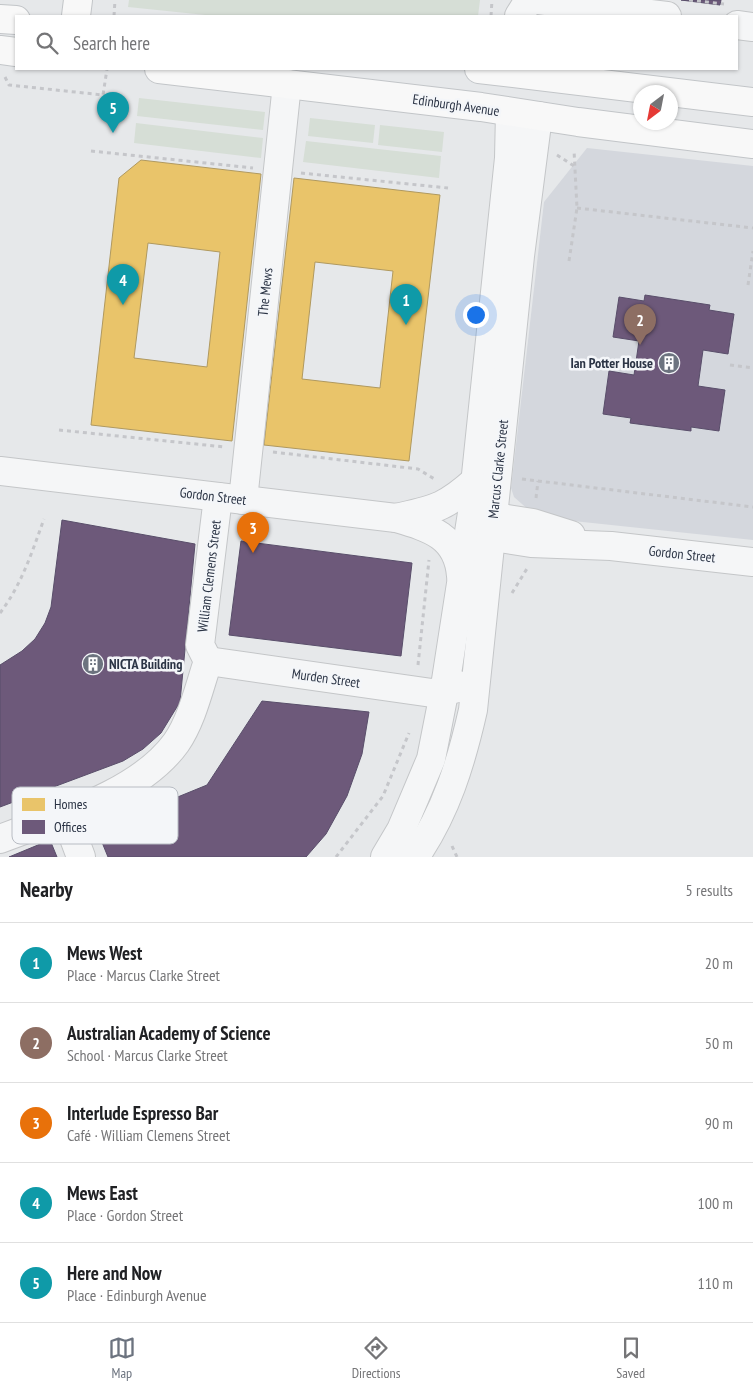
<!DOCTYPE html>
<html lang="en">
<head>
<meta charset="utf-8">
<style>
  body { margin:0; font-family:"PT Sans Narrow",sans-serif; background:#f2f2f2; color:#202124 }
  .compass { position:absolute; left:633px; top:85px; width:45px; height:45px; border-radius:50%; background:#fff; box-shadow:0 1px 4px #0004; rotate:212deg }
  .you { position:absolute; left:475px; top:314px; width:18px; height:18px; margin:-12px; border:4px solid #fff; border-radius:50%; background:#1a73e8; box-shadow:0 0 0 8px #1a73e833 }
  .badge { display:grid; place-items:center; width:32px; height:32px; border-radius:50%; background:#6c737f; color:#fff; font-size:16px; font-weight:700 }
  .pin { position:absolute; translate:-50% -41px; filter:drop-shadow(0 1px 2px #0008) }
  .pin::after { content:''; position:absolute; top:26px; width:18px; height:15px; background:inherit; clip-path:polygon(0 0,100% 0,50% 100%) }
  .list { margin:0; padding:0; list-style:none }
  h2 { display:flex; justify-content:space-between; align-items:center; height:65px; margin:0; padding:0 20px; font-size:21px }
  h2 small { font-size:16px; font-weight:400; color:#757577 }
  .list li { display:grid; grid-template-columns:32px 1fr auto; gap:15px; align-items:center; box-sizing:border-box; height:80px; padding:0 20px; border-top:1px solid #e0e0e0 }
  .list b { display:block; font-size:19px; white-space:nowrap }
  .list p { margin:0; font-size:16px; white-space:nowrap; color:#757577 }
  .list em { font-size:16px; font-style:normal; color:#757577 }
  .icon { flex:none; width:28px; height:28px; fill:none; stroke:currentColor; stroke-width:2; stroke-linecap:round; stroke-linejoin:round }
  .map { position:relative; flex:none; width:753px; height:857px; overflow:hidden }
  .search { position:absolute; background:#fff; box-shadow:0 1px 4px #0004; left:15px; right:15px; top:15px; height:55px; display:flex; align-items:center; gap:12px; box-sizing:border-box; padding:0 18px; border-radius:0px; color:#757577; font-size:19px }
  .sheet { height:465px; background:#fff }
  nav { display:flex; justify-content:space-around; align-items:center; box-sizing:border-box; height:70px; border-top:1px solid #e0e0e0; background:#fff; font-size:14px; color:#757577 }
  nav a { display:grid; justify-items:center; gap:2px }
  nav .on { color:#6c737f }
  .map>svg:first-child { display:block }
  .built { fill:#d4d7dd }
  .green { fill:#d6ded6 }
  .homes { fill:#e9c46a; stroke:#b0995f; fill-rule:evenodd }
  .offices { fill:#6d597a; stroke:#594e6a }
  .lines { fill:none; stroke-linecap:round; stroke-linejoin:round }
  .minor-casing { stroke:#c4c6c8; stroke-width:30 }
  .major-casing { stroke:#c2c5c8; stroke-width:30 }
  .path { stroke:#c5c6ca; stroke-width:3; stroke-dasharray:4 4; stroke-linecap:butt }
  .minor { stroke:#f5f6f7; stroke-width:28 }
  .major { stroke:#f8f8f8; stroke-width:28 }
  .labels { text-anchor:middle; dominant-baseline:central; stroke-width:5; stroke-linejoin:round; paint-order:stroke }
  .street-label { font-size:14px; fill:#2b3445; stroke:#f4f6f9 }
  .poi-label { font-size:14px; font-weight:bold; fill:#2b3445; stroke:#f4f6f9; text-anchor:end }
  .key { fill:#f4f6f9; stroke:#b8bcc3; stroke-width:1 }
  .key-label { font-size:14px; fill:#2b3445 }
</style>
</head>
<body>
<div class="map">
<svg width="753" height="857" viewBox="0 0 753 857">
  <rect width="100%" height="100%" fill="#e6e8ea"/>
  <polygon class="built" points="587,148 753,166 753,540 545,518 530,511 514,497 511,488 544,202"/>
  <g class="green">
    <polygon points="129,0 480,0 478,16 215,16 128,7"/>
    <polygon points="139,98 265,112 263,130 137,116"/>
    <polygon points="310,118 375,125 373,143 308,136"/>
    <polygon points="136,123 263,138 261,158 134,143"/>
    <polygon points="380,125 444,132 442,152 378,145"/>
    <polygon points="306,141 441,156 439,178 303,162"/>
  </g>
  <g class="homes">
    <path d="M141,160L261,174L232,441L91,425L119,178ZM148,243L220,252L207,367L134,358Z"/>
    <path d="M294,178L440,195L409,461L264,445ZM315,262L393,271L380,388L302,379Z"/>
  </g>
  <g class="offices">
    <polygon points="681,0 721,0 720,5"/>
    <polygon points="645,295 710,305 709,310 734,314 728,354 703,350 698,386 725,390 719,431 691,427 691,431 630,423 631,418 603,414 609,371 634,375 639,341 613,337 619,297 644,301"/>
    <polygon points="62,520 195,544 180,702 161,733 143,749 123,761 0,807 0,665 22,651 35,639 45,623 51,607"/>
    <polygon points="241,541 412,563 401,656 229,635"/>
    <polygon points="262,701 369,712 362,754 347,796 326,834 306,857 108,857 97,830 207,785"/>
    <polygon points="50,840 57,857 9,857"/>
  </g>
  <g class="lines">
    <g class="minor-casing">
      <g id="minor">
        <polyline points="538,0 667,16"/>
        <polyline points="519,16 529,0"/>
        <polyline points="737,25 753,27"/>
        <path d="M0,471L396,518C430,528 458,536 461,576"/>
        <polyline points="243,500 287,84"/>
        <polyline points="474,514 533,523 571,535"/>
        <path d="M396,518C435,509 445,508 476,480"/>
        <polyline points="474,534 531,543 611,546 753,562"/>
        <polyline points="208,661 432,693 454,689 458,685"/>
        <polyline points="65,814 81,857"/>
        <path d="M0,839C57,817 139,794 176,743C192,720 199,688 208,661L200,645L218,497"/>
        <polyline points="385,857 401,830 431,759 444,693 472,513 509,158 510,112"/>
        <path d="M415,857C446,812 461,763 473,710L520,256L538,116"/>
      </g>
    </g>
    <g class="major-casing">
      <g id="major">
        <polyline points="76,16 78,0"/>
        <polyline points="0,19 16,20"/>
        <polyline points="0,50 16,52"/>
        <polyline points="159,69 481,107 578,122 753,144"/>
        <polyline points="479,69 753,102"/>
      </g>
    </g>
    <g class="path">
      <polyline points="689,0 724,4"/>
      <polyline points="114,16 115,0"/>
      <polyline points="491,16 492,0"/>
      <polyline points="5,77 9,85 103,95 107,69"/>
      <polyline points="91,151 253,168"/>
      <polyline points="557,155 574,166"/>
      <polyline points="301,173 448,188"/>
      <polyline points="577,208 753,228"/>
      <polyline points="569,261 577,208 574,150"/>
      <polyline points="748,285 753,251"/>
      <polyline points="730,365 753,368"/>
      <polyline points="59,430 225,447"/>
      <polyline points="273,452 418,469 436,480"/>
      <polyline points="522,479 753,507"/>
      <polyline points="536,498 538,481"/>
      <polyline points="512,593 528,567"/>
      <path d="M0,613C22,584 32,552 44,519"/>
      <polyline points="418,665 429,560"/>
      <polyline points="452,846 457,857"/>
      <polyline points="336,857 383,796 409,733"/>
    </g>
    <use href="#minor" class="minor"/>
    <use href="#major" class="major"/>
  </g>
  <defs>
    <g id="building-disc" transform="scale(1.125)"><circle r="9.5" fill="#6c737f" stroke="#f4f6f9"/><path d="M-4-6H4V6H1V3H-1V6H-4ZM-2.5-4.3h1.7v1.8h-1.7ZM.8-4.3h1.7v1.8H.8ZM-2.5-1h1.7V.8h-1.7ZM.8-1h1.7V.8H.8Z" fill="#fff"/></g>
  </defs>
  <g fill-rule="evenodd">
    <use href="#building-disc" x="669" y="363"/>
    <use href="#building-disc" x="93" y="664"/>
  </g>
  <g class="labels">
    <g class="street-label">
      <text transform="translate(456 105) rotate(8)">Edinburgh Avenue</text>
      <text transform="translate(265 292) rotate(-84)">The Mews</text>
      <text transform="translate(498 469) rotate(-84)">Marcus Clarke Street</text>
      <text transform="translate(213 496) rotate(7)">Gordon Street</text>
      <text transform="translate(682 554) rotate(6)">Gordon Street</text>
      <text transform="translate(209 576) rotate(-83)">William Clemens Street</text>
      <text transform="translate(326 678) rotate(8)">Murden Street</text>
    </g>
    <g class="poi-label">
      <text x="653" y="363">Ian Potter House</text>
      <text x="109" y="664" text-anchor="start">NICTA Building</text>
    </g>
  </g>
  <rect x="12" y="787" width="166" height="57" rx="8" class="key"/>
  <rect x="22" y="798" width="23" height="13" fill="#e9c46a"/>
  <rect x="22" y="820" width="23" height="14" fill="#6d597a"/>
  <g class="key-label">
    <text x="54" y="809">Homes</text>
    <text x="54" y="832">Offices</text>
  </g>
</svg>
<svg class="compass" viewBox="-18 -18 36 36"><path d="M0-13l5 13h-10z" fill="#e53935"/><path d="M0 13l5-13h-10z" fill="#757577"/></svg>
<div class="you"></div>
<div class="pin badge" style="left:406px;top:325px;background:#0f9aa8">1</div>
<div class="pin badge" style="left:640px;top:345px;background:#8d6e63">2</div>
<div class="pin badge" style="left:253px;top:553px;background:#e8710a">3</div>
<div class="pin badge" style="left:123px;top:305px;background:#0f9aa8">4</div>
<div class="pin badge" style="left:113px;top:133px;background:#0f9aa8">5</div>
<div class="search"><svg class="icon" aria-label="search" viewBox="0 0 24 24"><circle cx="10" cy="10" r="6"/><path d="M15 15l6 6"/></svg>Search here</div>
</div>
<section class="sheet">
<h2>Nearby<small>5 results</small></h2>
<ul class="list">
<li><span class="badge" style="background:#0f9aa8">1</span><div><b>Mews West</b><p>Place · Marcus Clarke Street</p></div><em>20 m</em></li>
<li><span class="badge" style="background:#8d6e63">2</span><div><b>Australian Academy of Science</b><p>School · Marcus Clarke Street</p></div><em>50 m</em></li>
<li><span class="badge" style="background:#e8710a">3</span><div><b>Interlude Espresso Bar</b><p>Café · William Clemens Street</p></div><em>90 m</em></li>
<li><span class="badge" style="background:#0f9aa8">4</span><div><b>Mews East</b><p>Place · Gordon Street</p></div><em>100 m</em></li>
<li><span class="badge" style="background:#0f9aa8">5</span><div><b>Here and Now</b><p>Place · Edinburgh Avenue</p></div><em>110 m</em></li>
</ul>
</section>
<nav>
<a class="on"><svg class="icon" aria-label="map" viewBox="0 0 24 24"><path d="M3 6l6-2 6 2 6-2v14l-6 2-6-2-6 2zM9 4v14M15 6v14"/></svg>Map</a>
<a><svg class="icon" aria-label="directions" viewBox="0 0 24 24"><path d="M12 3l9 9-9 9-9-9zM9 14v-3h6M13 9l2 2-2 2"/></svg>Directions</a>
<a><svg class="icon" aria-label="saved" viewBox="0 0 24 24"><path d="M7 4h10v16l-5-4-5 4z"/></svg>Saved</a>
</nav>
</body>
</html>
